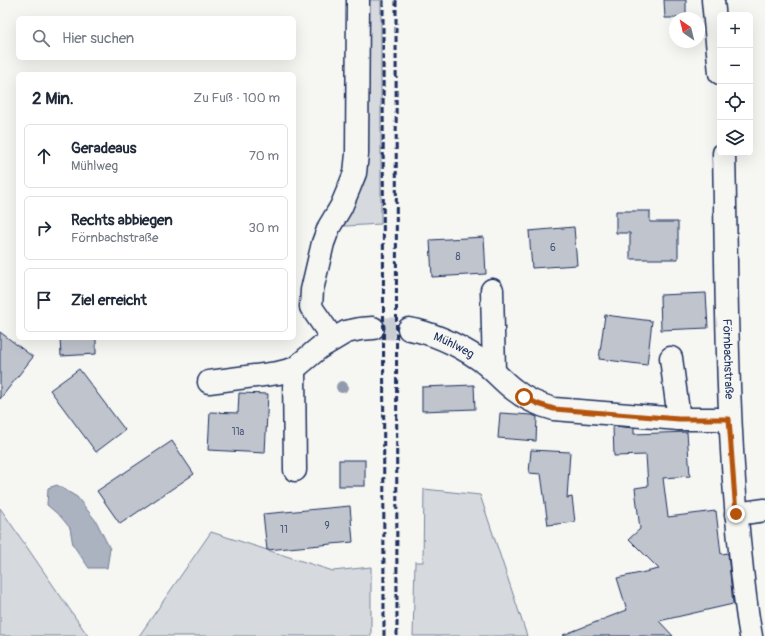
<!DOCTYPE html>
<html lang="de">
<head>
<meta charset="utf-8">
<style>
  body { margin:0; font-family:Pangolin,sans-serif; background:#f2f2f3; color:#1f2937 }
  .controls { position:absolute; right:12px; top:12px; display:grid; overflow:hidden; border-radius:6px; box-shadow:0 4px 16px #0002 }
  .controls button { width:36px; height:36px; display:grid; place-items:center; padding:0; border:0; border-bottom:1px solid #e0e1e3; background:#fff; color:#1f2937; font:20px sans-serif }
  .compass { position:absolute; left:669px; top:12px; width:36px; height:36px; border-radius:50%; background:#fff; box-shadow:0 4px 16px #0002; rotate:325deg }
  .stop { position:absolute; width:12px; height:12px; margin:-9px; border:3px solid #b45309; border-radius:50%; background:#fff }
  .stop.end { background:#b45309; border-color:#fff; box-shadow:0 1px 4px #0008 }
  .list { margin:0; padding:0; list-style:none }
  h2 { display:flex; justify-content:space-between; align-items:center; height:52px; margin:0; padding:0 16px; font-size:17px }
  h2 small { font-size:13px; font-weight:400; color:#747a83 }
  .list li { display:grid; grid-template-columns:26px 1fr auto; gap:12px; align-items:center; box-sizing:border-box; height:64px; margin:0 8px 8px; padding:0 8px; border:1px solid #e0e1e3; border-radius:6px }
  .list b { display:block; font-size:15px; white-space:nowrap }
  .list p { margin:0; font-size:13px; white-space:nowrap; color:#747a83 }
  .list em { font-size:13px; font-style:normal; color:#747a83 }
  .icon { flex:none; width:22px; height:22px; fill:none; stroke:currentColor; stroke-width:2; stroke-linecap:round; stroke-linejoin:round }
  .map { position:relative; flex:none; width:765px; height:636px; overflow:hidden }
  .search { position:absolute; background:#fff; box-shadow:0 4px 16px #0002; left:16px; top:16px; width:280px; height:44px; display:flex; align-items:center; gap:10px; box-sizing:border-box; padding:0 14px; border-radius:6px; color:#747a83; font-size:15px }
  .panel { position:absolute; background:#fff; box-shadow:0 4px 16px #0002; left:16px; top:72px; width:280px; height:268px; border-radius:6px }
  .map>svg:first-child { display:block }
  .green { fill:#d6d9dd; stroke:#78849e }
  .water { fill:#abb2c0; stroke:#717e99 }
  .building { fill:#c0c4cd; stroke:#1b2f5e }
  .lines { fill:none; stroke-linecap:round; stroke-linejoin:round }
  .minor-tunnel { stroke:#caced4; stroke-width:22; stroke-dasharray:22 11; stroke-linecap:butt }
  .minor-casing { stroke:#1b2f5e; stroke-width:25 }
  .minor { stroke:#f6f6f2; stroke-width:22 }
  .rail { stroke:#1b2f5e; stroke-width:3; stroke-dasharray:6 3; stroke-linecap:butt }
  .tree { fill:#929bae }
  .route { stroke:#b45309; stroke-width:5 }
  .labels { text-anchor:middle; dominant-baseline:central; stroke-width:4; stroke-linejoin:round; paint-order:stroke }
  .number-label { font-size:10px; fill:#44547a }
  .street-label { font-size:12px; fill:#1b2f5e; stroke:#f6f6f2 }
</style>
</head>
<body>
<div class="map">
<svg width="765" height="636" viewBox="0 0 765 636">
  <rect width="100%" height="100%" fill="#f6f6f2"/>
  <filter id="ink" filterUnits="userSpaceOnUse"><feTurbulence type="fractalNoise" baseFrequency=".025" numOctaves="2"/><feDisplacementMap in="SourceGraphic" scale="8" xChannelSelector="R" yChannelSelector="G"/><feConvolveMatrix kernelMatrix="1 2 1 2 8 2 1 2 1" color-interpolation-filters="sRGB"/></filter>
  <g filter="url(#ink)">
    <g class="green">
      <polygon points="360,0 381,0 381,224 329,227 341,207"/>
      <polygon points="424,489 480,495 527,636 413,636 415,562 423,562"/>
      <polygon points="0,508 88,636 0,636"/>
      <polygon points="211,532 333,571 371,567 371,636 139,636"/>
    </g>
    <polygon class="water" points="57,485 77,497 96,521 110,549 107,568 89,568 73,545 70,528 61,517 47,505 48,488"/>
    <g class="building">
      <polygon points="664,0 686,0 686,18 665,18"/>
      <polygon points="616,211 650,211 650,222 678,222 678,259 630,259 630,233 616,233"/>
      <polygon points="574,227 577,265 532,268 529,231"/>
      <polygon points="484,237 486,274 432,277 430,240"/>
      <polygon points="706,293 708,328 661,330 660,295"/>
      <polygon points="605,315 652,321 647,365 599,359"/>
      <polygon points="0,332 33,357 0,399"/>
      <polygon points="60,338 96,338 96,354 61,356"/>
      <polygon points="79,369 125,430 96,452 50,390"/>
      <polygon points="474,385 475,409 422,411 422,387"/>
      <polygon points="239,393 268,394 265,453 208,450 210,412 238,413"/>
      <polygon points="500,413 532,415 537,417 536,441 498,438"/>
      <polygon points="613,426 634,428 634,434 687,432 690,476 663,478 668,517 716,511 721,554 728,553 733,604 659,621 673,636 564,636 563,635 627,610 617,578 659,569 629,539 640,529 635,488 648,486 646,455 614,456"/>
      <polygon points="172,441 194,474 120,524 97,491"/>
      <polygon points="531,450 570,452 567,498 572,497 575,522 548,525 541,474 529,473"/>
      <rect x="339" y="460" width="26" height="26"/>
      <polygon points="350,506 353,542 267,550 263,514"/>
    </g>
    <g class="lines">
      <polyline class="minor-tunnel" points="373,328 409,329"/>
      <g class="minor-casing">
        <g id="minor">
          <polyline points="713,0 720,73"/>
          <path id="s1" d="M724,153C727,282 726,411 739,540C742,572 745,604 751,636"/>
          <polyline points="492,290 494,371"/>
          <path id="s2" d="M409,329C433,333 458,345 479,359C491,367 501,380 513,389C525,399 539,405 554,409L679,419H729"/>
          <polyline points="333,339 311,307 312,290 323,243 329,227 341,207 349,188 355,173 357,154 358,0"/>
          <polyline points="671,358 679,419"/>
          <polyline points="294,369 295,470"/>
          <polyline points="209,382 278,373 294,369 319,348 346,332 360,329 373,328"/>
          <polyline points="736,514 765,510"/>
        </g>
      </g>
      <use href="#minor" class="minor"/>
      <g class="rail">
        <polyline points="383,0 384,636"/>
        <polyline points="396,0 397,636"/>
      </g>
    </g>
    <circle class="tree" cx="342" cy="387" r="6"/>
  </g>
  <g class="lines" filter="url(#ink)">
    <polyline class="route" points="524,397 538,404 554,409 679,419 729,419 736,514"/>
  </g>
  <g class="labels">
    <g class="number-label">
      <text x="553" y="248">6</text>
      <text x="458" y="257">8</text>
      <text x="238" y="432">11a</text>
      <text x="327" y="526">9</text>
      <text x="284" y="530">11</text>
    </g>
    <g class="street-label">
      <text stroke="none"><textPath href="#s2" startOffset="48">Mühlweg</textPath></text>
      <text stroke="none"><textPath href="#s1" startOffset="206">Förnbachstraße</textPath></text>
    </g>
  </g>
</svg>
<div class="controls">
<button>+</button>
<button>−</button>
<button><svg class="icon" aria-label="locate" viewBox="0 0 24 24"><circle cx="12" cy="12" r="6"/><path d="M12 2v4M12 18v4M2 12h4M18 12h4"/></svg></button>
<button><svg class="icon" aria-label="layers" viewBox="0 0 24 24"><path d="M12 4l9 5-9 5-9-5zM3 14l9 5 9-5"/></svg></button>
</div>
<svg class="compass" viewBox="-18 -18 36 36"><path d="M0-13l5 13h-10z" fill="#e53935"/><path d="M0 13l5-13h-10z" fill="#747a83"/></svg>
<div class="stop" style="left:524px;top:397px"></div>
<div class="stop end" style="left:736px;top:514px"></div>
<div class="search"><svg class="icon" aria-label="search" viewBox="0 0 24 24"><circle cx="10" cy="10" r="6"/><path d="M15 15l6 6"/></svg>Hier suchen</div>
<section class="panel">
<h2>2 Min.<small>Zu Fuß · 100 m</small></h2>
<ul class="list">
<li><svg class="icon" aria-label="ahead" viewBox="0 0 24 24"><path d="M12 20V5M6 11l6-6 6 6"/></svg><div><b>Geradeaus</b><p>Mühlweg</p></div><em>70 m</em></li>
<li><svg class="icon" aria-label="right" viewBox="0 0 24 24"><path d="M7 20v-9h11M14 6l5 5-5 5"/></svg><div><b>Rechts abbiegen</b><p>Förnbachstraße</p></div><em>30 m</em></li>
<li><svg class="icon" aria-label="arrive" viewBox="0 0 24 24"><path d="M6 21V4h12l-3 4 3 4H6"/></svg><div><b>Ziel erreicht</b></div></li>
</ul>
</section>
</div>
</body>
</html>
